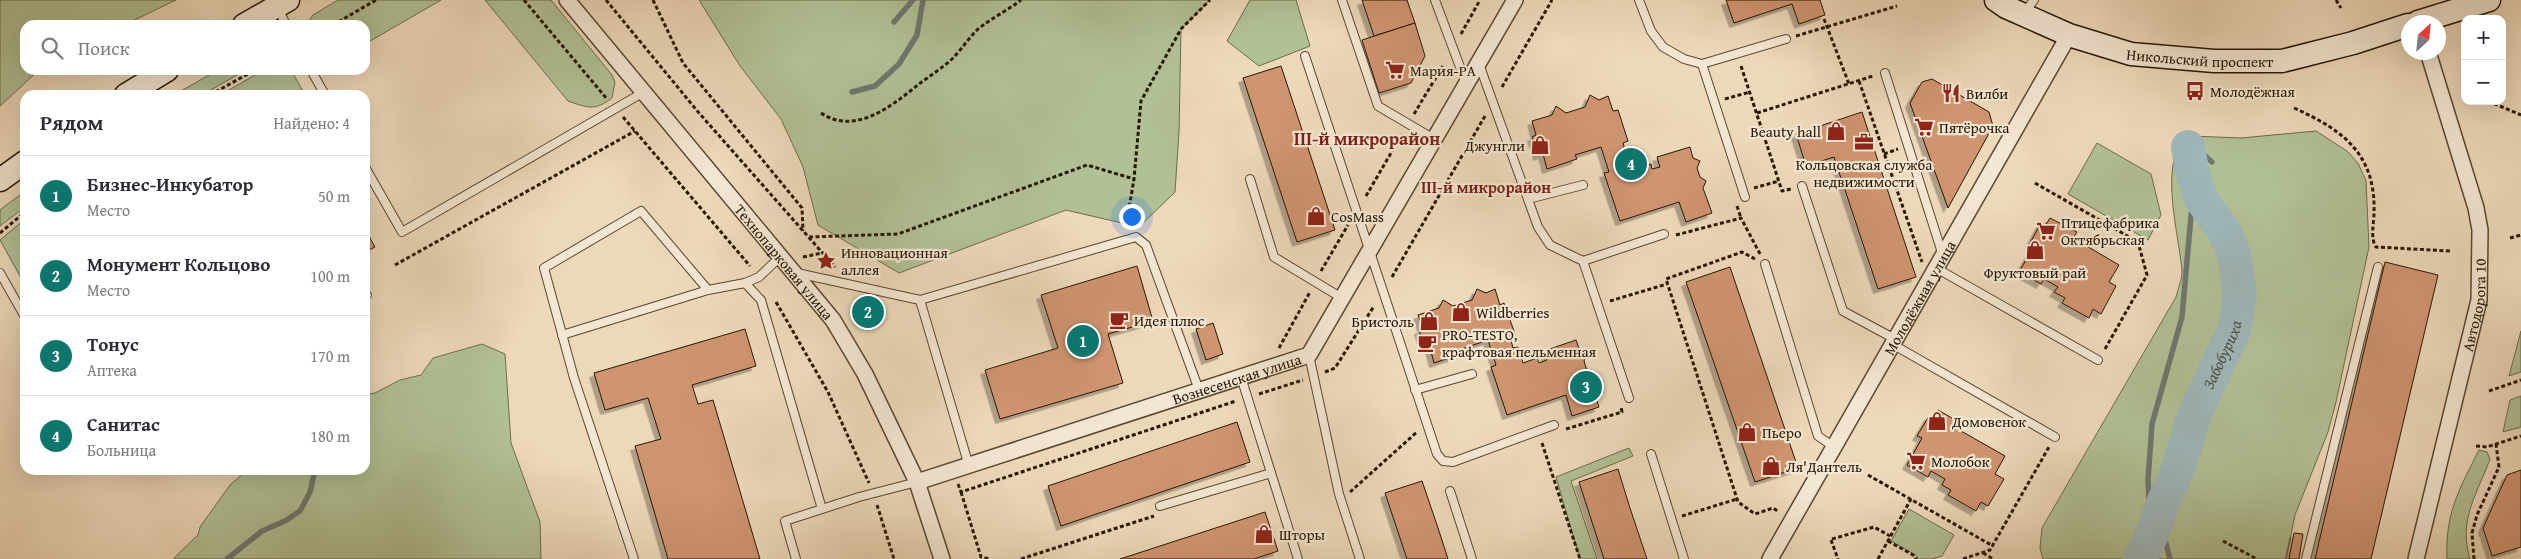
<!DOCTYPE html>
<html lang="ru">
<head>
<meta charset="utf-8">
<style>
  body { margin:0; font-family:"Gentium Book Plus",serif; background:#f7f7f7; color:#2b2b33 }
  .controls { position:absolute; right:15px; top:15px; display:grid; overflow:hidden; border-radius:10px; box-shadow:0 5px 20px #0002 }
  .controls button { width:45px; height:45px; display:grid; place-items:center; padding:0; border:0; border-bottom:1px solid #e1e1e2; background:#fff; color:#2b2b33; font:25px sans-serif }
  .compass { position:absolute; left:2401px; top:15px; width:45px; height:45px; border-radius:50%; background:#fff; box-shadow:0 5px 20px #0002; rotate:27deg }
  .you { position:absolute; left:1131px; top:216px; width:18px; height:18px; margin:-12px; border:4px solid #fff; border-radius:50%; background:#1a73e8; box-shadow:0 0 0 8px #1a73e833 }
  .badge { display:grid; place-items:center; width:32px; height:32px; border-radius:50%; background:#0f766e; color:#fff; font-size:16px; font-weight:700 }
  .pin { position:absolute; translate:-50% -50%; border:2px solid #fff; box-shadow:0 1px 5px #0006 }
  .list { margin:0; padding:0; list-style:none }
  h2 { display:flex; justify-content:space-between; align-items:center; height:65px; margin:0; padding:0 20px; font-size:21px }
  h2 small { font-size:16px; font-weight:400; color:#7c7c81 }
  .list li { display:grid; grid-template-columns:32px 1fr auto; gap:15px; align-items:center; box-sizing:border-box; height:80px; padding:0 20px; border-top:1px solid #e1e1e2 }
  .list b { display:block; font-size:19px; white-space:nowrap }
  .list p { margin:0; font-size:16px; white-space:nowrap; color:#7c7c81 }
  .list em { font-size:16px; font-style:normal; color:#7c7c81 }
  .icon { flex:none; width:28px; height:28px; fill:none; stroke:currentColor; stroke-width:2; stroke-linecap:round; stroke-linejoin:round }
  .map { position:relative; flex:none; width:2521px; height:559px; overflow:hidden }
  .search { position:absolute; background:#fff; box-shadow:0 5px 20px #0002; left:20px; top:20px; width:350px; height:55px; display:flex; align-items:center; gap:12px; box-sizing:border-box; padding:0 18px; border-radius:15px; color:#7c7c81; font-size:19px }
  .panel { position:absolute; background:#fff; box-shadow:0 5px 20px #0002; left:20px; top:90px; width:350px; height:385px; border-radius:15px }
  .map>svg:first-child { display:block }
  .green { fill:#b1c095; stroke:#6c6c4b }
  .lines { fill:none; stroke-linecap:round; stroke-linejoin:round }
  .stream { stroke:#6e7770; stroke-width:5.5 }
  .river { stroke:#9eb7ba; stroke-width:34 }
  .building { fill:#cf9470; stroke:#271701; filter:url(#shadow) }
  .service-casing { stroke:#58472f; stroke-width:10 }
  .minor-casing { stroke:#58472f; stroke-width:18 }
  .secondary-casing { stroke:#271701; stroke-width:25 }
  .path { stroke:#271701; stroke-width:3; stroke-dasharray:4 2.5; stroke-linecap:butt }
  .service { stroke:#f3e6d2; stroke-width:8 }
  .minor { stroke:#f3e6d2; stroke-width:15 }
  .secondary { stroke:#f3e6d2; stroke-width:22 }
  .labels { text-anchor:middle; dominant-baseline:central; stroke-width:4.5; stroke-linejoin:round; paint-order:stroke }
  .street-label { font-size:15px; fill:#271701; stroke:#f3e6d2 }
  .poi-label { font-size:15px; fill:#271701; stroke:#f3e6d2; text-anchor:start }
  .neighbourhood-label { font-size:16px; font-weight:bold; fill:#7a1f14; stroke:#f3e6d2 }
  .water-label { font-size:16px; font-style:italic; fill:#514f42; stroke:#f3e6d2 }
  .quarter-label { font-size:18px; font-weight:bold; fill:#7a1f14; stroke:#f3e6d2 }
</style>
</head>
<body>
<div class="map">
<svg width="2521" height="559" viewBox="0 0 2521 559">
  <defs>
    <filter id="shadow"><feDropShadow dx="-4.5" dy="4.5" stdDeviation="0" flood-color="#0004"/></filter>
  </defs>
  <rect width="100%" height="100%" fill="#edd8b9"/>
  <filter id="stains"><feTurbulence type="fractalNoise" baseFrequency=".004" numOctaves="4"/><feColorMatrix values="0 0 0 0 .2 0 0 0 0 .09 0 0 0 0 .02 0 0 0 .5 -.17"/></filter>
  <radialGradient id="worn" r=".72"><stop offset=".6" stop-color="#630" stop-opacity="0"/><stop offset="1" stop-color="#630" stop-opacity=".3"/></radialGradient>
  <g class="green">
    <polygon points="0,0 176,0 124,25 25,25 25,70 39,70 0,106"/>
    <polygon points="338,0 441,0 365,44 365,25 306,25 313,15"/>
    <path d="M485,0H551L612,75L615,82L612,98C595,111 588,108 568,101Z"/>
    <polygon points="699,0 1210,0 1181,29 1179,132 1175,192 1139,227 1066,210 899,273 818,225 803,167 781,119 740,66"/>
    <polygon points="1250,0 1296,0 1310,46 1259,66 1227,41"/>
    <polygon points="218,70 246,70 202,95 174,95"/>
    <polygon points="264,70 291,70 305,95 220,95"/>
    <path d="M2316,131L2347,151L2358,163L2366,181L2369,247L2336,402L2328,432L2295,515L2286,559H2043L2040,548L2042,528L2176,297C2178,289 2182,279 2182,271C2180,239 2155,152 2191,136L2241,138Z"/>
    <polygon points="2097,143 2151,174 2161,215 2148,240 2068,194"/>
    <polygon points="25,191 25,207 0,226 0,210"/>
    <polygon points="25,219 25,285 0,240"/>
    <polygon points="2521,331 2521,372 2509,376"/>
    <polygon points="482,344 505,354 511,443 540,522 541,559 173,559 198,535 200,527 230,485 247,470 365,470 365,395 375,393 400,380 421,375 433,358"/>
    <polygon points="2521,396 2521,427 2503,432 2510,400"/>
    <polygon points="1629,448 1633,456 1571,481 1597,559 1580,559 1556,477"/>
    <path d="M2479,450L2487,452L2490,459C2477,495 2458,519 2470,559H2447C2445,513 2459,490 2479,450Z"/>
    <polygon points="1909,509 1954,535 1942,556 1932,559 1918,559 1917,556 1891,541"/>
  </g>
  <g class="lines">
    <g class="stream">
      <polyline points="894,22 913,0"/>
      <polyline points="852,92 875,86 899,64 917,35 923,0"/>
      <polyline points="2189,154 2202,153 2212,162"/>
      <polyline points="2161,509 2164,536 2170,559"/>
      <polyline points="2151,537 2148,480 2152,424 2182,317 2191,216 2196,183"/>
      <polyline points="227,559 262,531 285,521 300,511 310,492 315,470"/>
    </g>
    <path class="river" id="s1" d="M2140,559L2151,537L2165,498L2176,475L2195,413L2234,330L2240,296L2235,257L2225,233L2200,197L2192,170L2188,147"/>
  </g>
  <g class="building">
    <polygon points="1362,0 1407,0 1415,23 1374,36"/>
    <polygon points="1726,0 1820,0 1825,15 1799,24 1792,4 1734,23"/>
    <polygon points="1415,23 1425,56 1411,83 1379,93 1362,40"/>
    <polygon points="1281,66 1335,230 1297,242 1243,78"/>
    <polygon points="1932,79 1989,112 1993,126 1948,208 1910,103 1922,82"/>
    <polygon points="1590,95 1599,100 1608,96 1613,111 1618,110 1628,141 1623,143 1626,154 1631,153 1636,169 1651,164 1652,169 1660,167 1657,157 1690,147 1693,158 1700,161 1697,168 1700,177 1706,181 1703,188 1712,213 1686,222 1679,202 1620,221 1604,173 1609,172 1601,147 1575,155 1577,159 1547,169 1543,154 1538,156 1535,145 1532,137 1536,135 1532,121 1552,115 1556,106 1566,113 1585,107"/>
    <polygon points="1862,112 1916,277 1878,289 1834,157 1806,166 1796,134"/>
    <polygon points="2050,218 2077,232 2073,238 2119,265 2109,282 2116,286 2101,314 2093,309 2089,318 2062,303 2065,298 2054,292 2058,287 2044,279 2041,284 2019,272 2034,246 2030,243 2041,223 2045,226"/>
    <polygon points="365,229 375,247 365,252"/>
    <polygon points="2385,262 2438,275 2371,559 2315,559"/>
    <polygon points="1137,266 1153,321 1108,334 1123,383 1000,419 985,370 1058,348 1041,295"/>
    <polygon points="1730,267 1798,468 1755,482 1686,282"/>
    <polygon points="1477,289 1486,293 1495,289 1500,305 1504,303 1515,334 1510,336 1513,348 1518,347 1523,363 1537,358 1539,363 1547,360 1544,351 1576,340 1580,351 1587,354 1584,361 1587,371 1593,375 1590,381 1599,407 1572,416 1566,395 1507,415 1491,367 1496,365 1488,340 1462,349 1464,353 1434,363 1430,348 1425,349 1419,330 1423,329 1418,315 1439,308 1443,300 1453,306 1472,300"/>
    <polygon points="1213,323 1223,354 1206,360 1196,329"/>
    <polygon points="745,329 756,366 692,385 698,404 713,400 760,559 668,559 635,446 661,439 648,398 605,410 594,373"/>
    <polygon points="1938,410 1964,425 1961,431 2005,456 1995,474 2004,479 1988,506 1981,502 1976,511 1948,495 1951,490 1942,485 1945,479 1931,471 1928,477 1907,465 1922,438 1917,436 1929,416 1933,419"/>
    <polygon points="1237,422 1250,462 1061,526 1048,486"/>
    <polygon points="1618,469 1629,505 1647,559 1604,559 1579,482"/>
    <polygon points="2521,470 2521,547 2492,556 2483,528 2507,475"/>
    <polygon points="1422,481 1438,528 1448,559 1407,559 1385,493"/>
    <polygon points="1265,512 1278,551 1254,559 1120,559"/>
    <polygon points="2294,533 2303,534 2299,559 2289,559"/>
  </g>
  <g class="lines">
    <g class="service-casing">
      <g id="service">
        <polyline points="1342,0 1378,106 1434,139"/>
        <polyline points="1435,0 1466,83"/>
        <polyline points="1639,0 1651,31 1663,47 1684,59 1702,64 1786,39"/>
        <polyline points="278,8 286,25"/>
        <polyline points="2024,13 2034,0"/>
        <polyline points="1305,56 1437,454 1443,461 1453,462 1554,425"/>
        <polyline points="1479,64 1538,227 1550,245 1583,261 1664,234"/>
        <polyline points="1702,64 1745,197"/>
        <polyline points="311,70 325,95"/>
        <polyline points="1885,73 1943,256"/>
        <polyline points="365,167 402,232 644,92"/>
        <polyline points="1250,179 1274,257 1342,298"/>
        <polyline points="1802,186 1843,311 1895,339"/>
        <polyline points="1528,199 1583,185"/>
        <polyline points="1583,261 1629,398"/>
        <polyline points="1765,264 1818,436 1834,447"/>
        <polyline points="1936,268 2098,360"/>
        <polyline points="0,273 25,317"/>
        <polyline points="797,273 920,300 969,466"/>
        <polyline points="745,283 761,300 822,509"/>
        <polyline points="365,296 367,295"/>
        <polyline points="920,300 1136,237 1146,245 1199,390"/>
        <polyline points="562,335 708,290 745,283 759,277 781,256"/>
        <polyline points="1892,344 2055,437"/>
        <polyline points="1309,355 1339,494 1360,559"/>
        <polyline points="1241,377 1298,559"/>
        <polyline points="1415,390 1472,374"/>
        <polyline points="1651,454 1684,559"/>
        <polyline points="1450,491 1472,559"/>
        <polyline points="1160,506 1271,473"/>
        <polyline points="634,559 574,378 544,268 641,211 708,290"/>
        <polyline points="796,559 785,521 859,497 917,482"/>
        <polyline points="2306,559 2378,267"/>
      </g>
    </g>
    <g class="minor-casing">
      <g id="minor">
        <path id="s2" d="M567,0L833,320L865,374L917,482L942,559"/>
        <path id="s3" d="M917,482L1309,355L1515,0"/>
        <path id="s4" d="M1770,559L2069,35"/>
        <path id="s5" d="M2416,559L2479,300L2480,230L2476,208L2428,52"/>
      </g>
    </g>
    <g class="secondary-casing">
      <g id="secondary">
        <path id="s6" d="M1996,0L2006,7L2069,35L2131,54L2214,61H2282L2353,43L2408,25"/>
        <polyline points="2418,22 2489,0"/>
        <polyline points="244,25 288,0"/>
        <polyline points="126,95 167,70"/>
        <polyline points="0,180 25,162"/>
      </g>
    </g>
    <g class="path">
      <polyline points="524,0 607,99"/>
      <polyline points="606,0 699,113 835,267"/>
      <polyline points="653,0 683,63 802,208 803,231"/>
      <polyline points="2336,0 2341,8"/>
      <polyline points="1824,19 1849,84"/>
      <polyline points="333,25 376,0"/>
      <polyline points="1461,34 1480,0"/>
      <polyline points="1796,36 1897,6"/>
      <polyline points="1741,66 1782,191 1791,189"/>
      <polyline points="1859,81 1922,262"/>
      <polyline points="1502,87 1552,0"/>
      <polyline points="210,95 255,70"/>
      <polyline points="1725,99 1750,92"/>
      <polyline points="2488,101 2521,115"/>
      <path d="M2294,108C2343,130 2376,154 2374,213C2374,223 2370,238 2376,247L2450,251"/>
      <path d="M821,113C855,136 892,106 919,84C930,76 942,68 952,59C961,50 968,39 977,30C991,18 1007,11 1021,0"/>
      <polyline points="1757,113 1873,76"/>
      <polyline points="1414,114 1444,64"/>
      <polyline points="623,117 750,266"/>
      <polyline points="1884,154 1898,149"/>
      <polyline points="2035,183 2138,242 2147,275 2105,349"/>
      <polyline points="1754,188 1779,181"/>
      <polyline points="1366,196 1402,134"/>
      <polyline points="1737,206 1741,218"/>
      <polyline points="1126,226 1134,179 1141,101 1181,29 1210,0"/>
      <polyline points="0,233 25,212"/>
      <polyline points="1676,235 1741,218 1760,254"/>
      <polyline points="809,237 898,234 1087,165 1134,179"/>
      <polyline points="2510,238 2521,235"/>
      <polyline points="803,257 822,253"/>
      <polyline points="1755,259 1742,252 1666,279 1738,502 1755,514 1773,508 1779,512"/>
      <polyline points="395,265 635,131"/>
      <polyline points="1321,271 1348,225"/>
      <polyline points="1392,277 1485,116"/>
      <polyline points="1610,301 1667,284"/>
      <polyline points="776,302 828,392 869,483"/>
      <polyline points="1279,348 1310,292"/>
      <polyline points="1325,372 1335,368 1374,306"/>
      <polyline points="2489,391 2521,380"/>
      <polyline points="1259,394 1303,380"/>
      <polyline points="1566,429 1622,412 1621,407"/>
      <polyline points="1542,443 1580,559"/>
      <polyline points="2476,446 2487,447 2521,436"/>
      <polyline points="1868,475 1993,546"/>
      <polyline points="958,484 961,492 1236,401"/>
      <polyline points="961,492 981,557 990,559"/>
      <polyline points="1350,492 1417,432"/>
      <polyline points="877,505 894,559"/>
      <polyline points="1682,516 1737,499"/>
      <polyline points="1832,539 1874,527 1890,536"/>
      <polyline points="1831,540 1838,559"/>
      <polyline points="1888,541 1915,556 1916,559"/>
      <polyline points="2223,541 2257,559"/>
      <polyline points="1983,553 1993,559"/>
      <polyline points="1021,559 1154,516"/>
      <polyline points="1878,559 1911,499"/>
      <polyline points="1963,559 1990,550 2049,447"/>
      <polyline points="2474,559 2472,533 2477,515 2499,467 2496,444"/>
    </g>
    <use href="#service" class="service"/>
    <use href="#minor" class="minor"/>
    <use href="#secondary" class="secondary"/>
  </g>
  <defs>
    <g id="supermarket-bare" transform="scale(1.5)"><path d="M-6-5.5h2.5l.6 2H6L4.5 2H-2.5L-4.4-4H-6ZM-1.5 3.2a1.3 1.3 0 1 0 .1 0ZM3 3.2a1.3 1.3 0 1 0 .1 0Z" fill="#8f2418" stroke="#f3e6d2" stroke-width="2.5" paint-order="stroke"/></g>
    <g id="bus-bare" transform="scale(1.5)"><path d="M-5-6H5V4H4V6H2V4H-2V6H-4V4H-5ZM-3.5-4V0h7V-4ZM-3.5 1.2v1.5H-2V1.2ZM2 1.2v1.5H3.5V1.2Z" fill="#8f2418" stroke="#f3e6d2" stroke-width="2.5" paint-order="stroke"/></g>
    <g id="restaurant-bare" transform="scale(1.5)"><path d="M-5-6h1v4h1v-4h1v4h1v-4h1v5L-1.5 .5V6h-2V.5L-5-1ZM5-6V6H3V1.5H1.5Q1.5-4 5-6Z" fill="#8f2418" stroke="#f3e6d2" stroke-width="2.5" paint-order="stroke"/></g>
    <g id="shop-bare" transform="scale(1.5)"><path d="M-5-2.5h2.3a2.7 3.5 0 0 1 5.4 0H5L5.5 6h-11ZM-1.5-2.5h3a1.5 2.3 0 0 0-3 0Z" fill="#8f2418" stroke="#f3e6d2" stroke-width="2.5" paint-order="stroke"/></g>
    <g id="office-bare" transform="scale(1.5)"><path d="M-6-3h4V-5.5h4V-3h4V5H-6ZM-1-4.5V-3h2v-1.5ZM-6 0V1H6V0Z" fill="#8f2418" stroke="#f3e6d2" stroke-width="2.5" paint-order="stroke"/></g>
    <g id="sight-bare" transform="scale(1.5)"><path d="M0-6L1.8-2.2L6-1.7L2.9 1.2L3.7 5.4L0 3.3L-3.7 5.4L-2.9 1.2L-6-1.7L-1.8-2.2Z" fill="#8f2418" stroke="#f3e6d2" stroke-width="2.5" paint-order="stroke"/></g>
    <g id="cafe-bare" transform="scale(1.5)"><path d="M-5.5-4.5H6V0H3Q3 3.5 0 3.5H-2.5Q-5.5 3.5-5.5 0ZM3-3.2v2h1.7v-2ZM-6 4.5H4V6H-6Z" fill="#8f2418" stroke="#f3e6d2" stroke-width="2.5" paint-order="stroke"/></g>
  </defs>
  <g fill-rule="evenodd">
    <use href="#supermarket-bare" x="1395" y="70"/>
    <use href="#bus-bare" x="2195" y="91"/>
    <use href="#restaurant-bare" x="1951" y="93"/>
    <use href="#supermarket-bare" x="1924" y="127"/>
    <use href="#shop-bare" x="1836" y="131"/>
    <use href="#office-bare" x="1864" y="142"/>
    <use href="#shop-bare" x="1540" y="145"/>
    <use href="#shop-bare" x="1316" y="216"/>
    <use href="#supermarket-bare" x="2046" y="231"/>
    <use href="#shop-bare" x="2035" y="250"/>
    <use href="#sight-bare" x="826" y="261"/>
    <use href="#shop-bare" x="1461" y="312"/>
    <use href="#cafe-bare" x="1119" y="320"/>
    <use href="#shop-bare" x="1429" y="321"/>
    <use href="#cafe-bare" x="1427" y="343"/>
    <use href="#shop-bare" x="1937" y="421"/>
    <use href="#shop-bare" x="1747" y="432"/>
    <use href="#supermarket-bare" x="1916" y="461"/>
    <use href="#shop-bare" x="1771" y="466"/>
    <use href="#shop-bare" x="1264" y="534"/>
  </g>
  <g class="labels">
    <g class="street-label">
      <text stroke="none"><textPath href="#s6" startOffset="215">Никольский проспект</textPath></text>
      <text stroke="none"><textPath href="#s2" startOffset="340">Технопарковая улица</textPath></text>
      <text stroke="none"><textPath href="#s4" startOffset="301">Молодёжная улица</textPath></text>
      <text stroke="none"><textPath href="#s5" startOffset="261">Автодорога 10</textPath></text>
      <text stroke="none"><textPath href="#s3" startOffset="336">Вознесенская улица</textPath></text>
    </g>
    <g class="poi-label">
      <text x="1410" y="70">Мария-РА</text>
      <text x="2210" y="91">Молодёжная</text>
      <text x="1966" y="93">Вилби</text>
      <text x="1939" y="127">Пятёрочка</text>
      <text x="1821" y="131" text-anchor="end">Beauty hall</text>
      <text x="1525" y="145" text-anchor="end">Джунгли</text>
      <text x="1864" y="164" text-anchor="middle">Кольцовская служба<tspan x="1864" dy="17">недвижимости</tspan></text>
      <text x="1331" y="216">CosMass</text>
      <text x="2061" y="222">Птицефабрика<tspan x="2061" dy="17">Октябрьская</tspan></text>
      <text x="841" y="252">Инновационная<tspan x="841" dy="17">аллея</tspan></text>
      <text x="2035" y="272" text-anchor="middle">Фруктовый рай</text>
      <text x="1476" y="312">Wildberries</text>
      <text x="1134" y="320">Идея плюс</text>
      <text x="1414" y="321" text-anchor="end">Бристоль</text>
      <text x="1442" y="334">PRO-TESTO,<tspan x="1442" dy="17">крафтовая пельменная</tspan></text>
      <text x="1952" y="421">Домовенок</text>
      <text x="1762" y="432">Пьеро</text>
      <text x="1931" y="461">Молобок</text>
      <text x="1786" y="466">Ля'Дантель</text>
      <text x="1279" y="534">Шторы</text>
    </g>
    <g class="neighbourhood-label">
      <text x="1486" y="187">III-й микрорайон</text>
    </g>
    <g class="water-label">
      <text stroke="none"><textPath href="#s1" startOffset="221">Забобуриха</textPath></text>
    </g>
    <g class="quarter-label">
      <text x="1367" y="138">III-й микрорайон</text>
    </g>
  </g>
  <rect width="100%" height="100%" filter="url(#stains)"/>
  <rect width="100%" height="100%" fill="url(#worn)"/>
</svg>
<div class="controls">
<button>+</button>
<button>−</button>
</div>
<svg class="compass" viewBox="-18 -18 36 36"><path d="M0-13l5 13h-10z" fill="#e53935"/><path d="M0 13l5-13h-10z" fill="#7c7c81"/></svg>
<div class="you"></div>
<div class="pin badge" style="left:1083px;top:341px">1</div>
<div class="pin badge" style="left:868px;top:312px">2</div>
<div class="pin badge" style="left:1586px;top:387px">3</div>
<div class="pin badge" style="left:1631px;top:164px">4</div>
<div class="search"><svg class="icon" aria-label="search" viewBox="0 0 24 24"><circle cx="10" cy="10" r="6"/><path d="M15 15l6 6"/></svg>Поиск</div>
<section class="panel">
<h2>Рядом<small>Найдено: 4</small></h2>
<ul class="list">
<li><span class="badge">1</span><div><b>Бизнес-Инкубатор</b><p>Место</p></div><em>50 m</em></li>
<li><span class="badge">2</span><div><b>Монумент Кольцово</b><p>Место</p></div><em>100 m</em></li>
<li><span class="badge">3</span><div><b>Тонус</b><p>Аптека</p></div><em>170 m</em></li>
<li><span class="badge">4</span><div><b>Санитас</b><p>Больница</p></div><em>180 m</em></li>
</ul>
</section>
</div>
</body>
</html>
